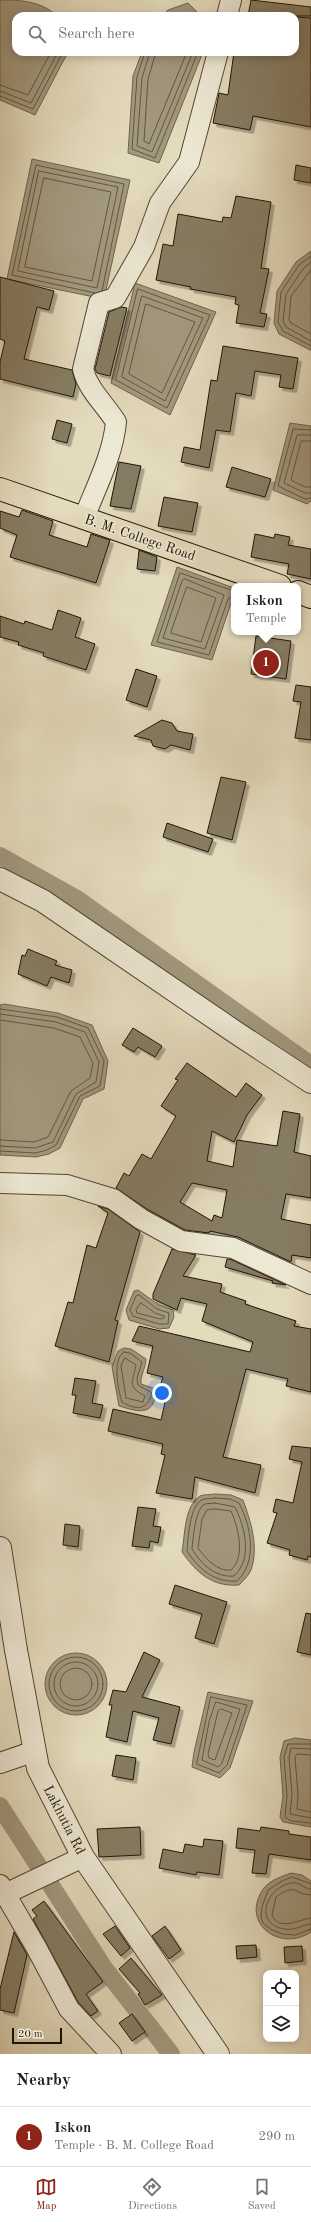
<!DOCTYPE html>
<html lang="en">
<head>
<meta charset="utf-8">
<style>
  body { margin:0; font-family:"Old Standard TT",serif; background:#f6f6f6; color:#202124 }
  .controls { position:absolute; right:12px; bottom:12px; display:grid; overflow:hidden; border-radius:8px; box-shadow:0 2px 10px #0003 }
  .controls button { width:36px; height:36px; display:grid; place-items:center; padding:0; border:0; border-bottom:1px solid #e0e0e0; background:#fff; color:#202124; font:20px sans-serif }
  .scale { position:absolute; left:12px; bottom:10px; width:50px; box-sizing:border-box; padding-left:4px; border:2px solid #211504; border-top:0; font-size:11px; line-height:14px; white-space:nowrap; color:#211504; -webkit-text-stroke:3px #ede8d4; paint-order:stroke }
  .you { position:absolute; left:162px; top:1393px; width:14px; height:14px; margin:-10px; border:3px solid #fff; border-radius:50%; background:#1a73e8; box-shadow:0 0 0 6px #1a73e833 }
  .badge { display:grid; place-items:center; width:26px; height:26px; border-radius:50%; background:#8f2418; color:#fff; font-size:13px; font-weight:700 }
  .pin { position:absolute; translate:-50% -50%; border:2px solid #fff; box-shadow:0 1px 4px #0006 }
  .popup { position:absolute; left:231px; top:583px; width:70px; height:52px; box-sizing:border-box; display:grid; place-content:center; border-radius:8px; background:#fff; filter:drop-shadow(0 1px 3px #0005); font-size:13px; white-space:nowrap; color:#757577 }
  .popup b { font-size:15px; color:#202124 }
  .popup::after { content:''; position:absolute; left:50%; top:100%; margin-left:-8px; border:8px solid transparent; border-top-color:#fff }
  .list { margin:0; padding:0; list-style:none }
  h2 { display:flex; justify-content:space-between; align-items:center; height:52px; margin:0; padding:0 16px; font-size:17px }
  h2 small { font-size:13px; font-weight:400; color:#757577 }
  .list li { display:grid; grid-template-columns:26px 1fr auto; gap:12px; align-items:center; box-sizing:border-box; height:60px; padding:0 16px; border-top:1px solid #e0e0e0 }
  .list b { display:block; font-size:15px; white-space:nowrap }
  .list p { margin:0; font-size:13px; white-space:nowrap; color:#757577 }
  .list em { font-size:13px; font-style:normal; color:#757577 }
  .icon { flex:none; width:22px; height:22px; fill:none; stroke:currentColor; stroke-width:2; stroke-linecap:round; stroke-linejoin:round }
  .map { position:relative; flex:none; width:311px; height:2054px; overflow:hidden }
  .search { position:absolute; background:#fff; box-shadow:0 2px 10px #0003; left:12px; right:12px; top:12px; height:44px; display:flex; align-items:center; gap:10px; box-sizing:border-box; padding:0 14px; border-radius:12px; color:#757577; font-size:15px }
  .sheet { height:112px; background:#fff }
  nav { display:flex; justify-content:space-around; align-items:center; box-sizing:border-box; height:56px; border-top:1px solid #e0e0e0; background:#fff; font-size:11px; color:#757577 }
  nav a { display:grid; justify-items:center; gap:2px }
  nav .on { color:#8f2418 }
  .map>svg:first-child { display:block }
  .water { fill:#a2987e; stroke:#6e644d }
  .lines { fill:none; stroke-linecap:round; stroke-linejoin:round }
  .shore { stroke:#625641; stroke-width:1 }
  .canal { stroke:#a2987e; stroke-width:18 }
  .building { fill:#867c64; stroke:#211504; fill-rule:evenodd; filter:url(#shadow) }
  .minor-casing { stroke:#524632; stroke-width:22 }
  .tertiary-casing { stroke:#524632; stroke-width:24 }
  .primary-casing { stroke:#211504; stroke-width:24 }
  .minor { stroke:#ede8d4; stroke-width:20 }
  .tertiary { stroke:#ede8d4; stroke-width:22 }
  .primary { stroke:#e4dbbd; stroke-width:22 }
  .labels { text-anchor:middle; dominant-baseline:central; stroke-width:3.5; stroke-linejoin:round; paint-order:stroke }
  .street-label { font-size:14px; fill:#211504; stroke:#ede8d4 }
</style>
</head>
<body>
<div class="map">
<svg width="311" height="2054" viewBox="0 0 311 2054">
  <defs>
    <filter id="shadow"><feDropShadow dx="3.5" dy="3.5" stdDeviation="0" flood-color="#0004"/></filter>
  </defs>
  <rect width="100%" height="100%" fill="#e4dbbd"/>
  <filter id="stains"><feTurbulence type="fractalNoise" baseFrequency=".005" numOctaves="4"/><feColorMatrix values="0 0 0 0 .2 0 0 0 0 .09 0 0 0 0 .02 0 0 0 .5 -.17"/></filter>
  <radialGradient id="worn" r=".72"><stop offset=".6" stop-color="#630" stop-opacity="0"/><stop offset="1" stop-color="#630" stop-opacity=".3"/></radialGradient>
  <g class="water">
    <path d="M0,0C21,0 41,1 57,16H16V52H68L35,115L0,100Z"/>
    <polygon points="188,3 201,16 162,16 168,10"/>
    <polygon points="142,52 203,52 159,163 128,153 133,76"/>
    <polygon points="32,159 130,180 104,299 7,279"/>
    <polygon points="311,251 311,350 310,350 279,334 274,323 277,291 296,262"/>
    <polygon points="135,283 216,312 170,415 111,383"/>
    <polygon points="290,423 311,426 311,501 307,504 273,490"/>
    <polygon points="177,567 234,588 234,594 212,660 151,645"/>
    <polygon points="4,1004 58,1013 92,1025 108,1061 104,1089 83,1099 60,1148 49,1154 36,1157 0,1155 0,1005"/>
    <polygon points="138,1290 159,1305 173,1310 174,1317 169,1328 159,1329 129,1320 126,1310 134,1291"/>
    <path d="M124,1348L131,1349L146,1359C146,1368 140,1375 141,1384L156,1389C155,1417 139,1412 119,1406L112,1367L118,1351Z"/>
    <path d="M215,1494L231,1495L243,1500C251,1522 259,1547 251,1570C249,1575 243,1581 239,1585C212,1587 197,1573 182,1552C185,1536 184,1506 200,1496C204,1494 211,1495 215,1494Z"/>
    <circle cx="76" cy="1684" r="31"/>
    <polygon points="208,1692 253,1701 230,1768 220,1778 192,1767 194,1752"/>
    <polygon points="295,1738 311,1740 311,1827 283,1822 280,1817 283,1796 280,1757 284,1741"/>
    <path d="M291,1873L302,1875L311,1881V1932C279,1953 239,1922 264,1888C270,1880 283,1876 291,1873Z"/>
  </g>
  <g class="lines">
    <g class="shore">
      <polyline points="145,52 137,77 132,149 155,158 198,52"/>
      <polyline points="150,52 142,78 137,146 152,152 193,52"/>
      <polyline points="156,52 148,79 144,141 149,144 187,52"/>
      <polyline points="0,85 28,95 51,52"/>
      <polyline points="0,91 31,103 58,52"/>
      <polyline points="0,96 33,109 63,52"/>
      <polygon points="39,171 118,187 97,288 18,271"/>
      <polygon points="44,178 111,192 92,281 25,267"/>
      <polyline points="311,256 299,265 281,292 278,322 283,331 311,346"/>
      <polyline points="311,262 303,269 286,294 283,321 286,327 311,341"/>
      <polyline points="311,270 291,296 289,320 291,323 311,334"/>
      <polygon points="138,289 210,315 167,408 116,380"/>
      <polyline points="95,293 12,275 36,165 124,184 102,291"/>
      <polygon points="142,296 203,318 165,401 122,377"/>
      <polygon points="146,304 195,322 162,393 129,374"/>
      <polyline points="311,430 293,429 278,486 305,499 311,498"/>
      <polyline points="311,435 297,435 284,483 305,493 311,493"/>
      <polyline points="311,441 301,441 291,480 305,487 311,487"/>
      <polygon points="185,579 224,595 205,649 163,638 182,581"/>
      <polygon points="187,587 216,598 201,642 171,633"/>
      <polyline points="234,591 180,573 157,642 209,655 228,599 234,595"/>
      <polyline points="0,1009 57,1017 88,1028 104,1061 100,1086 80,1096 56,1145 47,1150 35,1153 0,1151"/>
      <polyline points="0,1014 56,1022 85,1032 99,1062 96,1082 76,1094 53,1142 35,1148 0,1146"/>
      <polyline points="0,1020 54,1028 80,1037 93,1063 90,1078 71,1091 48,1137 34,1142 0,1140"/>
      <polygon points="139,1295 157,1309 169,1313 168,1324 159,1324 133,1316 130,1310 136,1296"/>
      <polygon points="141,1303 155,1313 164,1316 164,1318 160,1319 137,1313 136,1310"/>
      <path d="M124,1352L130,1353L142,1362L137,1378L138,1385L152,1393C147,1411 136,1410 122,1402C118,1390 112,1359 124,1352Z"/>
      <path d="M125,1358L136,1365C133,1382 126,1386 145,1396L143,1402L126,1398L121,1366Z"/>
      <path d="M215,1498L230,1499L239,1503C251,1526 258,1561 237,1581C214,1583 198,1568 187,1551C188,1538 190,1505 202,1500C206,1498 211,1499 215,1498Z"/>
      <path d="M215,1503L235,1507C245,1527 253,1559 234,1576C216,1578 201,1564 192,1549C193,1540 195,1508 205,1504C208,1503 212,1504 215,1503Z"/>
      <path d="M215,1509L231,1511C238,1527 246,1557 231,1570C218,1572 205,1558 198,1548L202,1519L207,1510Z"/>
      <circle cx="76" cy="1684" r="27"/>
      <circle cx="76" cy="1684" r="22"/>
      <circle cx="76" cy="1684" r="16"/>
      <polygon points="211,1697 247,1705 227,1765 219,1773 197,1764"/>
      <polygon points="216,1702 240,1709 222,1763 218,1767 202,1760 209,1722"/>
      <polygon points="221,1709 232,1713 215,1760 209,1758 208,1754 218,1711"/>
      <polyline points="311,1744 288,1744 284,1757 287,1796 285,1817 291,1821 311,1823"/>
      <polyline points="311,1749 291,1748 289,1757 292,1795 290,1814 311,1818"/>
      <polyline points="311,1755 297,1754 295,1757 298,1795 297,1809 311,1812"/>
      <polyline points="311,1884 292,1877 282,1881 268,1890 262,1907 261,1917 263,1923 272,1930 283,1934 295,1935 311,1929"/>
      <path d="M311,1889C304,1889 299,1881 291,1883C266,1888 253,1923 284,1929C295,1931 301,1925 311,1924"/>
      <path d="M311,1895C292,1894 297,1882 276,1897L272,1915C279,1932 300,1919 311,1918"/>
    </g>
    <g class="canal">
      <polyline points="0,856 77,899 311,1065"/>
      <polyline points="0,1806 104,1968 171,2054"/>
    </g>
  </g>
  <g class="building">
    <polygon points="251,0 311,7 311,16 248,16"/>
    <polygon points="295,17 311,18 311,127 253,116 250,130 213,123 219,93 228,95 234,52 295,52"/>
    <polygon points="296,165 311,168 311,183 294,180"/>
    <polygon points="236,196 271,202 261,268 269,269 260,313 267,314 264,327 236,323 239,305 235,304 236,297 190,289 191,287 156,280 163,244 173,246 178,214 222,222 223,217 231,218"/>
    <polygon points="0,277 54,291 49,310 37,307 24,359 72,370 76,384 73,397 0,379 0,362 5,341 0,339"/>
    <polygon points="121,307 127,308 110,376 97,373 95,369 109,312"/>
    <polygon points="223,346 298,358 293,389 279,387 281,375 255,371 251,396 236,393 230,432 216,430 209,468 181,462 184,447 200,450 211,380 217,381"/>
    <polygon points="57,420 72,424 67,443 52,439"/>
    <polygon points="119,462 141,466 131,509 110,506"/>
    <polygon points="232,467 271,479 265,497 226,487"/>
    <polygon points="164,497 198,503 192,532 158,526"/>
    <polygon points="22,510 53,521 49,535 87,547 91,534 110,540 96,583 10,557 17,535 0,528 0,511 19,517"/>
    <polygon points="255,534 274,538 275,534 290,537 288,545 311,549 311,579 287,574 289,564 251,557"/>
    <polygon points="139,550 157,557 155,571 137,569"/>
    <polygon points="58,610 81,618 75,637 95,644 86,670 43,656 44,653 18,645 19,642 0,637 0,616 24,624 25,621 52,630"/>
    <polygon points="256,636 291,641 286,679 251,674"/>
    <polygon points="136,669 157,676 147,707 126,700"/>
    <polygon points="296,685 311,687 311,740 295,738 301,702 293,701"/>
    <polygon points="162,720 172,723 177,731 193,734 190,750 171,745 165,749 153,746 151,740 134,736"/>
    <polygon points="221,777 246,782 232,840 207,833"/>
    <polygon points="167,823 213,839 208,852 163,837"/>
    <polygon points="28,949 57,961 55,965 72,970 69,983 51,977 47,986 18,974 22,955 25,956"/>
    <polygon points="133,1028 162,1046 155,1057 138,1047 134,1052 122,1045"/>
    <path d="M187,1063L236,1097L246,1083L262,1095L247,1115L234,1142L212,1131L207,1161L233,1167L237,1140L277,1146L283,1111L300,1114L294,1152L311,1156V1198L286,1194L281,1219L311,1225V1258L292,1255L291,1262L238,1237L210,1231L209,1233L185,1230L147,1209L116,1188L124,1173L129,1176L142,1154L151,1159L176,1116L161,1106L178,1080L175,1079ZM192,1183L227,1190L222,1218L214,1215L212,1221L180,1202Z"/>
    <polygon points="98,1206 108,1209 140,1232 115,1320 118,1321 109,1362 55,1346 68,1302 73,1303 87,1245 96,1248 108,1213"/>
    <polygon points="172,1249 196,1255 183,1276 222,1284 220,1292 246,1301 245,1304 296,1321 294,1326 311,1329 311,1392 286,1386 288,1379 246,1369 223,1457 261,1465 255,1493 195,1477 192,1499 156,1493 165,1455 161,1454 163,1444 108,1431 113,1409 161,1420 168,1389 160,1387 163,1377 147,1373 153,1346 132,1341 139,1326 250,1352 253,1342 202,1321 207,1304 181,1298 177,1310 153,1299 153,1294"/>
    <polygon points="227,1259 230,1259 286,1285 272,1283 273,1281 225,1267"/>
    <polygon points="75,1378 96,1381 92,1403 103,1405 100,1418 73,1413 76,1395 72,1395"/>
    <polygon points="292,1446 311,1448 311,1557 308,1556 307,1560 289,1555 290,1550 267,1543 277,1513 273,1512 276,1499 293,1503 302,1462 289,1459"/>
    <polygon points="138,1507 156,1509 153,1526 161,1527 158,1543 150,1541 149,1548 132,1546"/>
    <polygon points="65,1524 80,1526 78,1547 63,1545"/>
    <polygon points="175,1585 227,1602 214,1644 195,1638 202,1614 169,1604"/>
    <polygon points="306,1613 311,1614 311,1655 297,1652"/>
    <polygon points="144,1652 160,1660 142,1697 180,1707 171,1744 153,1740 159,1718 133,1711 127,1742 106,1737 112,1705 109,1705 113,1690 126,1692"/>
    <polygon points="116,1755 136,1758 133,1780 112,1776"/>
    <polygon points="140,1827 141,1855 99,1857 97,1829"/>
    <polygon points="261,1827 289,1831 289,1834 311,1837 311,1860 269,1854 266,1874 252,1873 255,1850 236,1848 238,1828 260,1831"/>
    <polygon points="204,1839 223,1841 219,1875 197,1872 196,1875 159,1868 163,1849 183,1853 185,1844 203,1847"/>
    <polygon points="44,1901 103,1982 86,1994 98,2011 91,2016 78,2002 33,1919 37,1916 32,1910"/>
    <polygon points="115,1926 130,1948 121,1956 103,1934"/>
    <polygon points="165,1926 181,1950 169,1959 152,1936"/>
    <polygon points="14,1932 27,1955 14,2013 0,2010 0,1989"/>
    <polygon points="256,1945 257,1957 237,1959 236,1946"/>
    <polygon points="302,1946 303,1961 285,1963 284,1947"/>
    <polygon points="131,1958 162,1995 145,2005 138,1994 140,1993 119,1969"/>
    <polygon points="132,2014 145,2032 132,2041 119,2023"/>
  </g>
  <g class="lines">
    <g class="minor-casing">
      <g id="minor">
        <polyline points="227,16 231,0"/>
        <path d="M84,518C96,487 113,455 116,422C105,404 88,390 83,369L99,303L115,298L144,247L160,203L189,162L218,52"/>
        <polyline points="0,1183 67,1185 113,1199 141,1219 181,1241 233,1248 311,1284"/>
        <polyline points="0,1763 35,1751"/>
        <polyline points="0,1885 36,1947 69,2009 111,2054"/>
        <polyline points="5,1894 83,1857"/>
      </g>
    </g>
    <g class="tertiary-casing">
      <g id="tertiary">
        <polyline points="0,879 43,901 235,1032 311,1082"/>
        <polyline points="0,1548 16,1650 38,1768 83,1857 218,2054"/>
      </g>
    </g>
    <g class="primary-casing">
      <g id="primary">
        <polyline points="0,489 280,586"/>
        <polyline points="298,592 311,597"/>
      </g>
    </g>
    <use href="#minor" class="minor"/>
    <use href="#tertiary" class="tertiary"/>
    <use href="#primary" class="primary"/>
  </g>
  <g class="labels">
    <g class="street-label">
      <text transform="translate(140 538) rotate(19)">B. M. College Road</text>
      <text transform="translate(64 1820) rotate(63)">Lakhutia Rd</text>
    </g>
  </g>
  <rect width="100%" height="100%" filter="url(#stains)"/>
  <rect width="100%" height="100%" fill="url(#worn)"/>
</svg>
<div class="controls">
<button><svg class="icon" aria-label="locate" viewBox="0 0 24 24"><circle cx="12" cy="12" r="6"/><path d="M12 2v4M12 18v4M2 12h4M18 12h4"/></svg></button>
<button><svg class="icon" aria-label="layers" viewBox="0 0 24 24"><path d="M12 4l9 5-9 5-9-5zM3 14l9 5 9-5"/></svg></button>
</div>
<div class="scale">20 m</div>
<div class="you"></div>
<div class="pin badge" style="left:266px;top:663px">1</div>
<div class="popup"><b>Iskon</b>Temple</div>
<div class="search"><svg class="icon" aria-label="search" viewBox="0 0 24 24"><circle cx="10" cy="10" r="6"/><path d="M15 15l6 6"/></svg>Search here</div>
</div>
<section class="sheet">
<h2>Nearby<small></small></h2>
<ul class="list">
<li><span class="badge">1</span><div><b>Iskon</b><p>Temple · B. M. College Road</p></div><em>290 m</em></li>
</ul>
</section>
<nav>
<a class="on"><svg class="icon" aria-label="map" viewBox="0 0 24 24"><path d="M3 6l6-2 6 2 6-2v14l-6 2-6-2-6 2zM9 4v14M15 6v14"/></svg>Map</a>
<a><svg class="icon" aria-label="directions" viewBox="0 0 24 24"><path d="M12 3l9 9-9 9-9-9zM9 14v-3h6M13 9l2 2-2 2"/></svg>Directions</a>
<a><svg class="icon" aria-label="saved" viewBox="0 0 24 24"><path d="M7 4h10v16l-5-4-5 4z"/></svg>Saved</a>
</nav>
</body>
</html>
